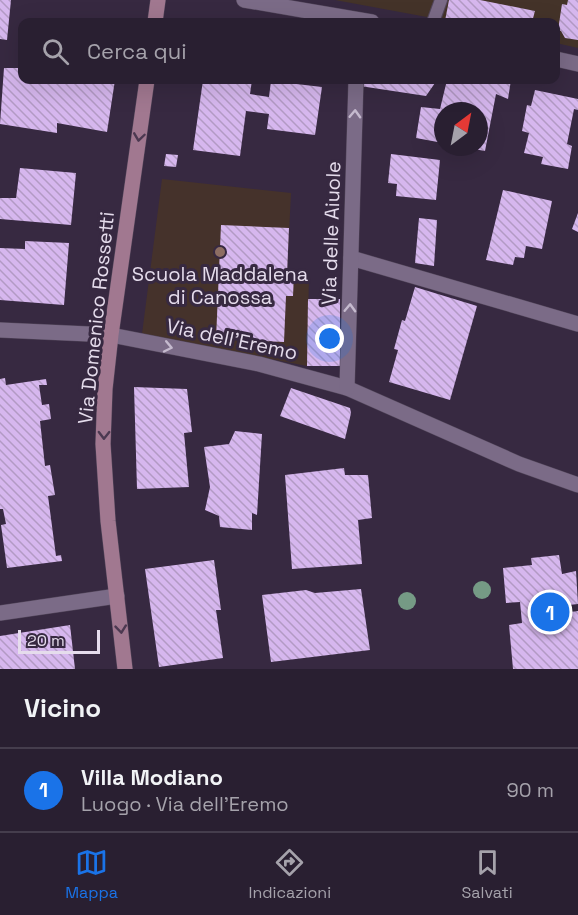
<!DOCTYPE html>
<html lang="it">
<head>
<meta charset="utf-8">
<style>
  body { margin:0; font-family:"Space Grotesk",sans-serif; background:#352c3d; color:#f1f3f6 }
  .compass { position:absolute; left:434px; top:102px; width:54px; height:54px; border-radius:50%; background:#291f31; box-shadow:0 6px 24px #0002; rotate:32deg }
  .scale { position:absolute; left:18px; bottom:15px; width:82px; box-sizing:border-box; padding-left:6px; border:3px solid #e5dcec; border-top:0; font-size:16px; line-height:21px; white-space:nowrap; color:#e5dcec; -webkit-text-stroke:4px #372941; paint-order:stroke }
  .you { position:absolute; left:330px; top:339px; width:21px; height:21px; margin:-15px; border:4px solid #fff; border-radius:50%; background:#1a73e8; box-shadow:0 0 0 9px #1a73e833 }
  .badge { display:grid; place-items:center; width:39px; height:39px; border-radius:50%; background:#1a73e8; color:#fff; font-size:20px; font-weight:700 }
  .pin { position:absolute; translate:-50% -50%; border:3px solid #fff; box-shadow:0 2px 6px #0006 }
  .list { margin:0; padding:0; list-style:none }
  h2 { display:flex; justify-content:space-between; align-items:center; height:78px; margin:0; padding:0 24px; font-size:26px }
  h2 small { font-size:20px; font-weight:400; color:#a5a2ab }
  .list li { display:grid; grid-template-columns:39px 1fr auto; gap:18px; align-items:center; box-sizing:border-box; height:84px; padding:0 24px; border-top:2px solid #453d4d }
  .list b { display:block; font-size:22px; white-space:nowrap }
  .list p { margin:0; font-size:20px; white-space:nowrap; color:#a5a2ab }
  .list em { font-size:20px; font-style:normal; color:#a5a2ab }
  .icon { flex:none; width:33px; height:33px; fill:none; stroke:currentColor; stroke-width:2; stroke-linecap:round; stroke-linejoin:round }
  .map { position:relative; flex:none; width:578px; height:669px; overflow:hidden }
  .search { position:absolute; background:#291f31; box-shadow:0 6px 24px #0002; left:18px; right:18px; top:18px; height:66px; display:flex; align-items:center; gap:15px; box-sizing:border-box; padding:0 21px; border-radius:12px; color:#a5a2ab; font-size:22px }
  .sheet { height:162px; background:#291f31 }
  nav { display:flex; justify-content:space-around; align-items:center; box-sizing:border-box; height:84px; border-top:2px solid #453d4d; background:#291f31; font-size:16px; color:#a5a2ab }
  nav a { display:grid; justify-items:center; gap:3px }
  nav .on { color:#1a73e8 }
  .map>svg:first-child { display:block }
  .education { fill:#45322b }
  .medical { fill:#443329 }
  .building { fill:url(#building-back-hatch) }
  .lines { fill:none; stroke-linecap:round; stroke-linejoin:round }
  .service-casing { stroke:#52465a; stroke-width:14 }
  .minor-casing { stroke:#52465a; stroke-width:16 }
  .secondary-casing { stroke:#52465a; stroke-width:16 }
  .service { stroke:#7b6b87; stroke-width:12 }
  .minor { stroke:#7b6b87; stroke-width:15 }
  .secondary { stroke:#a17890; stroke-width:15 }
  .tree { fill:#759a85 }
  .oneway { stroke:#c5bace }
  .oneway2 { stroke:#4c3951 }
  .education-dot { fill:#8d6e63; stroke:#372941; stroke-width:2 }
  .labels { text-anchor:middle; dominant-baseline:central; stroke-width:6; stroke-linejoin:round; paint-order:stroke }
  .street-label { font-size:20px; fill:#e5dcec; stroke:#372941 }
  .poi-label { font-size:20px; fill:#e5dcec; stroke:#372941 }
</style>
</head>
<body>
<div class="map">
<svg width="578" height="669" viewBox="0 0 578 669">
  <defs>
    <pattern id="building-back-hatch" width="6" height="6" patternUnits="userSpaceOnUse" patternTransform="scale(1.5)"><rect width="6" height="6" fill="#d6b7ee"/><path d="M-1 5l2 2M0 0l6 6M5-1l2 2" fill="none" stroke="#b29ac4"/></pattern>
  </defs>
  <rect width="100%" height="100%" fill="#372941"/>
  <polygon class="education" points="162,179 291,193 287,274 309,276 307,366 142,334"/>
  <polygon class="medical" points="335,0 578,0 578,48 556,43 556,22 454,22"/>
  <g class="building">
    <polygon points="0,0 11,0 7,40 0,39"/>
    <polygon points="449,0 480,0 535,11 532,22 454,22 445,21"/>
    <polygon points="568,0 578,0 578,40 565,38 561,31 558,30 562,4 567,5"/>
    <polygon points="4,68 22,68 22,80 115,80 107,132 57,123 57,133 0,124"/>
    <polygon points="203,80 252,80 250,94 269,97 271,81 322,87 315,135 267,129 269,114 246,111 240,156 193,150"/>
    <polygon points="360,80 441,80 435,83 426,96 360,86"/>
    <polygon points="447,80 511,80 508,99 496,94 485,151 468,148 479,147 479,111 443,111 443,143 416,138 421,107 440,109"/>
    <polygon points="535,90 578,99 578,110 574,109 567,144 572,146 568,169 541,164 543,157 524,153 529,133 522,131 527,105 531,106"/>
    <polygon points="166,154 178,155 176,167 164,166"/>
    <polygon points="391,154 440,160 436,200 396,196 397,184 388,183"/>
    <polygon points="20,168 76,173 71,225 0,219 0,198 16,198"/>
    <polygon points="503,190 552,201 542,249 526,246 524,258 515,257 513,265 486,260"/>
    <polygon points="578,213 578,232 572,229"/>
    <polygon points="419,218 437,220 434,266 415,263"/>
    <polygon points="221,225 289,228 287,275 294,275 293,296 286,296 284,342 216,339"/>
    <polygon points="25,241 69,243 64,305 0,300 0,248 25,249"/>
    <polygon points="415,287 477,306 450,400 389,382 398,350 394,349 402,320 405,321"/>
    <polygon points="308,299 340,299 340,366 307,366"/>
    <polygon points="5,378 6,385 46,379 47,385 39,385 42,405 49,404 51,419 40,421 45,466 50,465 55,495 48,496 56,556 61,555 62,561 7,568 1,525 6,524 3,509 0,509 0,379"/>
    <polygon points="134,387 187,389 192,432 184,433 189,487 137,489"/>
    <polygon points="291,388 350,408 351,413 345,439 280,416"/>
    <polygon points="235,431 262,434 257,515 252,513 252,530 220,527 219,516 205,510 210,487 204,447 229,444"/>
    <polygon points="344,468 345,475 368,475 372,518 358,520 362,564 292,569 285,475"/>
    <polygon points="559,555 562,574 576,571 578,604 569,605 570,612 578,611 578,669 513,669 509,625 522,623 520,602 506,603 503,568 532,565 531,558"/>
    <polygon points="214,560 221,610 216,610 223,658 159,667 145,569"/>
    <polygon points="361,589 370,650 271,662 262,595 306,590 315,593"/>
    <polygon points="70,625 75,669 0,669 0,636"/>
  </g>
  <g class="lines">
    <g class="service-casing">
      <polyline id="service" points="433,22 441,0"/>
    </g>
    <g class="minor-casing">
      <g id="minor">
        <polyline points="244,0 372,22"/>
        <polyline points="556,59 578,64"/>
        <polyline points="351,258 578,324"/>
        <polyline points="0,330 111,335 259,364 347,388 519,464 578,485"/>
        <polyline points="347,388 356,80"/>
        <polyline points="0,613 117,596"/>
      </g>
    </g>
    <g class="secondary-casing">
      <g id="secondary">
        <polyline points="155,22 158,0"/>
        <polyline points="125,669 108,521 103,444 105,389 111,335 147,80"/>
      </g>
    </g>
    <use href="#service" class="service"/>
    <use href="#minor" class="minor"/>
    <use href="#secondary" class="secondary"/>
  </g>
  <g class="tree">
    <circle cx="482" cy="590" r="9"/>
    <circle cx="407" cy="601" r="9"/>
  </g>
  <defs><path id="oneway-chevron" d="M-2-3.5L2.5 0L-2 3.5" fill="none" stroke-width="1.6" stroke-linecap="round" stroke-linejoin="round" transform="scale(1.5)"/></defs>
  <g class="oneway">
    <use href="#oneway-chevron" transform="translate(355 114) rotate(-88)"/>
    <use href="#oneway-chevron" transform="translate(350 308) rotate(-88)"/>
    <use href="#oneway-chevron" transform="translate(168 347) rotate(12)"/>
  </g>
  <g class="oneway2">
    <use href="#oneway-chevron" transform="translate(139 137) rotate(98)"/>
    <use href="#oneway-chevron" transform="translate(104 435) rotate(91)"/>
    <use href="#oneway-chevron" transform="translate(121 629) rotate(84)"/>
  </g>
  <circle class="education-dot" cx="220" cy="252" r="6"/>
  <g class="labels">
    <g class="street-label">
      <text transform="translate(331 233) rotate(-88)">Via delle Aiuole</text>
      <text transform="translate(96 318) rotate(-84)">Via Domenico Rossetti</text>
      <text transform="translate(232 339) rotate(12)">Via dell'Eremo</text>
    </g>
    <g class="poi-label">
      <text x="220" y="274">Scuola Maddalena<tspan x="220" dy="23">di Canossa</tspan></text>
    </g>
  </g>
</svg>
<svg class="compass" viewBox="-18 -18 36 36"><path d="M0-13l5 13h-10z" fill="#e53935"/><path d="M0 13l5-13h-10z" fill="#a5a2ab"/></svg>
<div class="scale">20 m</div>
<div class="you"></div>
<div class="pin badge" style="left:550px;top:612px">1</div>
<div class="search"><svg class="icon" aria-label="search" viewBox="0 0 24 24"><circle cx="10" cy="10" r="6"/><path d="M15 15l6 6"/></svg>Cerca qui</div>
</div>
<section class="sheet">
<h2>Vicino<small></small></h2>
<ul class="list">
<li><span class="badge">1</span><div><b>Villa Modiano</b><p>Luogo · Via dell'Eremo</p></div><em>90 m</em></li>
</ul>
</section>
<nav>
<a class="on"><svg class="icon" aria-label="map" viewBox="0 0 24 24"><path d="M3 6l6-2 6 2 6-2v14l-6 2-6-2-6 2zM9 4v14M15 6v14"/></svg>Mappa</a>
<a><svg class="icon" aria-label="directions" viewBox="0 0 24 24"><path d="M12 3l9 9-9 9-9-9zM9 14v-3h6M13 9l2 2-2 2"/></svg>Indicazioni</a>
<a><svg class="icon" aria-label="saved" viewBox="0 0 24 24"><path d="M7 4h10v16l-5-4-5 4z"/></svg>Salvati</a>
</nav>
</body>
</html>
